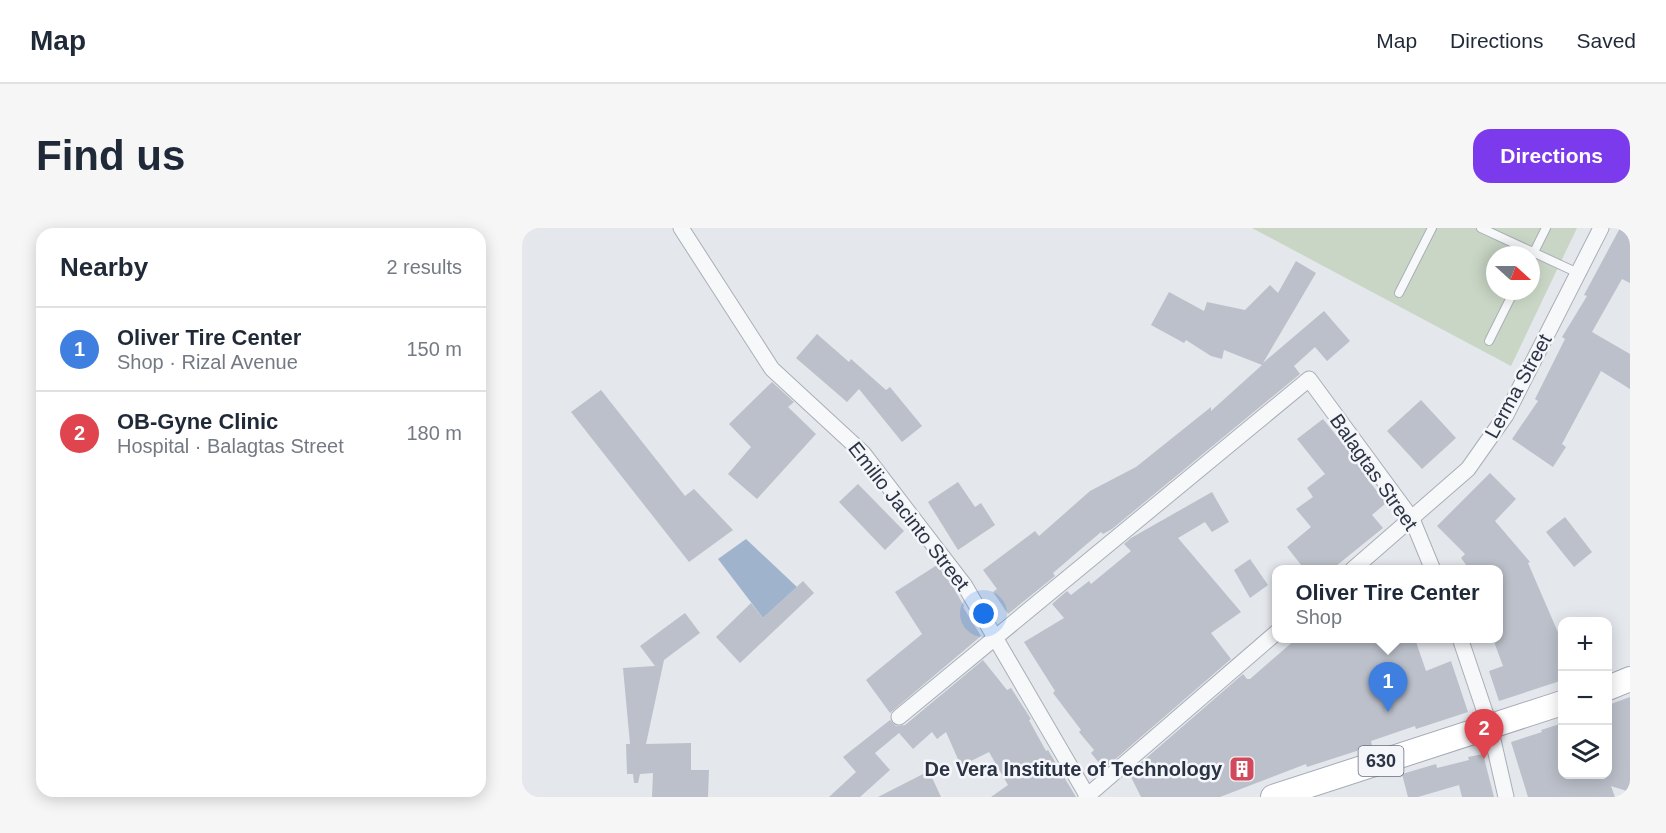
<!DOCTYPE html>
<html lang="en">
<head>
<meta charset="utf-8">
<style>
  body { margin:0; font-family:Arial,sans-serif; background:#f6f6f7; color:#1f2937 }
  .controls { position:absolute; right:18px; bottom:18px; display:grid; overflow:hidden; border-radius:12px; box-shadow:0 3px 15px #0003 }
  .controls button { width:54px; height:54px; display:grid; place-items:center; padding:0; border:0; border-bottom:2px solid #e0e1e3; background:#fff; color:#1f2937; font:30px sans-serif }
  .compass { position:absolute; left:964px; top:18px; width:54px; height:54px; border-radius:50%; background:#fff; box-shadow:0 3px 15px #0003; rotate:111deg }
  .you { position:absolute; left:462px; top:386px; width:21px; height:21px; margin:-15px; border:4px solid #fff; border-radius:50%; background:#1a73e8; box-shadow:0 0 0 9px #1a73e833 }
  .badge { display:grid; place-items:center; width:39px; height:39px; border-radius:50%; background:#7c3aed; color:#fff; font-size:20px; font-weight:700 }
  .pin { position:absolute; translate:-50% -50px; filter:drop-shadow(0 2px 3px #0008) }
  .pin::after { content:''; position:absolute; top:32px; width:21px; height:18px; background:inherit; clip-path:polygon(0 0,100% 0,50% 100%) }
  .popup { position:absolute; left:750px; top:337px; width:231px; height:78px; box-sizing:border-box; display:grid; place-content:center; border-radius:12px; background:#fff; filter:drop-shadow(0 2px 4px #0005); font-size:20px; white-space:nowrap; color:#747a83 }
  .popup b { font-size:22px; color:#1f2937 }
  .popup::after { content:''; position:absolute; left:50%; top:100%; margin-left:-12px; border:12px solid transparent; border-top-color:#fff }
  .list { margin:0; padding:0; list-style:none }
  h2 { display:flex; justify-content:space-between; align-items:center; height:78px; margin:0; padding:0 24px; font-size:26px }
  h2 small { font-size:20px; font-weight:400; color:#747a83 }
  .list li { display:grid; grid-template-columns:39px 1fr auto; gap:18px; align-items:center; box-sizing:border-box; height:84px; padding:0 24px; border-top:2px solid #e0e1e3 }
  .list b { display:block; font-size:22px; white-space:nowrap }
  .list p { margin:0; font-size:20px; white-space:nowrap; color:#747a83 }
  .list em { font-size:20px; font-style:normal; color:#747a83 }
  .icon { flex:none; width:33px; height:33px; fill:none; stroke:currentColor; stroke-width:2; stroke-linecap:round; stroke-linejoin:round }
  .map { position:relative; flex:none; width:1108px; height:569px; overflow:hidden; border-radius:18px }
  header { display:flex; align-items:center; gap:36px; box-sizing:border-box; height:84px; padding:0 30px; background:#fff; border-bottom:2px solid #e0e1e3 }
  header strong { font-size:28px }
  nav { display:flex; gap:33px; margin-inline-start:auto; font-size:21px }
  .intro { display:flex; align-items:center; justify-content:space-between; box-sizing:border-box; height:144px; padding:0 36px }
  h1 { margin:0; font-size:42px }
  .button { padding:15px 27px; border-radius:18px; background:#7c3aed; color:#fff; font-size:21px; font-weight:700 }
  main { display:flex; gap:36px; padding:0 36px }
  aside { flex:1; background:#fff; border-radius:18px; box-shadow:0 3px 15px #0003 }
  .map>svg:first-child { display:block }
  .green { fill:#c9d6c5; fill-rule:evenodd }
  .water { fill:#9fb4cc }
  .building { fill:#bbc0ca }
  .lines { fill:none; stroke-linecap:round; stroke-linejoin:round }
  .service-casing { stroke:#a9aeb7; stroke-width:10 }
  .minor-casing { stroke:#a9aeb7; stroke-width:17 }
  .primary-casing { stroke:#a3abb8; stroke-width:26 }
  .service { stroke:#f7f8fa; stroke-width:8 }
  .minor { stroke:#f7f8fa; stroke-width:15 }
  .primary { stroke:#fff; stroke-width:24 }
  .labels { text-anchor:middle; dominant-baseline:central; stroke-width:5; stroke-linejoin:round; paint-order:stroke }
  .shield { fill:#f4f6f9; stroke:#676e7b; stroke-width:1.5 }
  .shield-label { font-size:18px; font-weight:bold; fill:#2b3445 }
  .street-label { font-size:20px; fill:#2b3445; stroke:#f4f6f9 }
  .poi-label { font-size:20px; font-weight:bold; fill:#2b3445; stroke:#f4f6f9; text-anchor:end }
</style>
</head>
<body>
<header>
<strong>Map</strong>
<nav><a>Map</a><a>Directions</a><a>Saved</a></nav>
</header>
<div class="intro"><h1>Find us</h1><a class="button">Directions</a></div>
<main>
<aside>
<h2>Nearby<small>2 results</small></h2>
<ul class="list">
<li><span class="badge" style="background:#3f7fe0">1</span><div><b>Oliver Tire Center</b><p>Shop · Rizal Avenue</p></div><em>150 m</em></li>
<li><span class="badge" style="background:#e0444e">2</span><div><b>OB-Gyne Clinic</b><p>Hospital · Balagtas Street</p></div><em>180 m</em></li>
</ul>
</aside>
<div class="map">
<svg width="1108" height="569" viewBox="0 0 1108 569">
  <rect width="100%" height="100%" fill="#e4e7ec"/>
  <path class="green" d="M730,0H1055L989,138ZM973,27H1009V63H973Z"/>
  <polygon class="water" points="224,311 275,359 241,390 196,331"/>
  <g class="building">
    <polygon points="1098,0 1108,0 1108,55 1100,51 1070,104 1108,126 1108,161 1079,143 1040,216 1044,219 1031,239 990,211 1016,173 1013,171 1043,111 1040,109 1065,68 1062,67"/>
    <polygon points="774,33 794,45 741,135 802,83 828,113 805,133 793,119 772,138 778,146 590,301 581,306 579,304 559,321 531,345 533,348 486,386 471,364 475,361 461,342 513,303 517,308 568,263 614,239 689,179 689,183 740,137 702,122 700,131 689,128 664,112 662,115 629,97 647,64 682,83 685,74 723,82 748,57 756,65"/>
    <polygon points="295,106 327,134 329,131 364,162 368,159 400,198 380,214 337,161 325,174 274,130"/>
    <polygon points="250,154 272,174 266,179 294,206 235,271 206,246 229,219 207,196"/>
    <polygon points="79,162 163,268 172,261 211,302 167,334 49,184"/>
    <polygon points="899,172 934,210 900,241 865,203"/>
    <polygon points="801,191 846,247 844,249 864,275 850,287 861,300 809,342 783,342 765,319 789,299 774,281 791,269 785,260 803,246 775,211"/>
    <polygon points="968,245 994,271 973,293 1008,334 1006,335 1041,416 1041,452 977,473 967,443 981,438 971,411 977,411 977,342 948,342 939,330 943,326 915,298"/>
    <polygon points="436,254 453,279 459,275 473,297 436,322 406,274"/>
    <polygon points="336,256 382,303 363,322 317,274"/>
    <polygon points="690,264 707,294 690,304 683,294 656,310 719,384 689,405 709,431 582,541 569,525 572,522 557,504 559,502 531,465 533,463 502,414 542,390 530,376 545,363 549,367 567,353 569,356 609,323 602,316 609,310"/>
    <polygon points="1043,289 1070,324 1052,339 1024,304"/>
    <polygon points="728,331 746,357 728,370 712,342"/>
    <polygon points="415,337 431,359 442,378 441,379 459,408 368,485 344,452 400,406 373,364"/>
    <polygon points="281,353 292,365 218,435 194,409 229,375 241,390"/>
    <polygon points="163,385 178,405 142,432 124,516 169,515 169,542 187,542 186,569 130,569 131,545 118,546 116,555 112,555 111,546 105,546 104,516 108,516 101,440 133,438 118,418"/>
    <polygon points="774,411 893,411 904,443 929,433 946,484 894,501 893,498 849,513 850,518 785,539 784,536 698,569 619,569 607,545 721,446 725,451 728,451"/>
    <polygon points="461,432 485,462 489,460 509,491 507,492 524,523 526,522 554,569 469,569 486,557 467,524 439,538 424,504 415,511 410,504 391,521 377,505 353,525 368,542 338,569 307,569 334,544 321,529 368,492 374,498 383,497"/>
    <polygon points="1108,469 1108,564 1089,558 1093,569 1006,569 989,514 1020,504 1019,502 1041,495 1041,546 1086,546 1086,477"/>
    <polygon points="961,526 972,569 940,569 937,557 896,569 886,569 880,546 914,536 915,540 947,532 946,529"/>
    <polygon points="407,543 419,569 356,569"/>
  </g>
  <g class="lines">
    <g class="service-casing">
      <g id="service">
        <polyline points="959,0 1056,45"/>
        <polyline points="1009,30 1024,0"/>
        <polyline points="877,65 910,0"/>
        <polyline points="967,113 992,63"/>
      </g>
    </g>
    <g class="minor-casing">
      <g id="minor">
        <polyline points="159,0 250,141 341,225 443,358 566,569"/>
        <polyline points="830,342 946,241 984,187 1079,0"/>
        <polyline points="938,410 968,499 984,569"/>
        <polyline points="377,489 787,151 890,291 911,342"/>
        <polyline points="564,569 755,404"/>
      </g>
    </g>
    <g class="primary-casing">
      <g id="primary">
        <polyline points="1086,460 1108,451"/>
        <polyline points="751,569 1040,475"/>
      </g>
    </g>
    <use href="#service" class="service"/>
    <use href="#minor" class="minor"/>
    <use href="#primary" class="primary"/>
  </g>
  <defs>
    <g id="building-square" transform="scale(1.35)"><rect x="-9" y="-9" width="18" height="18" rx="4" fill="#d1495b" stroke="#f4f6f9"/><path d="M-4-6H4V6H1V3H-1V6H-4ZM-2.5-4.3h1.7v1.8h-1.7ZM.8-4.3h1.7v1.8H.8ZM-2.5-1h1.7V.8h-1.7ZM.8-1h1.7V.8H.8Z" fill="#fff"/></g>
  </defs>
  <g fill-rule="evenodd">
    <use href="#building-square" x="720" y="541"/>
  </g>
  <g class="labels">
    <rect class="shield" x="836.5" y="518" width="45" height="30" rx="4.5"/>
    <g class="shield-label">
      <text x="859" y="533">630</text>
    </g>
    <g class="street-label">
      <text transform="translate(996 158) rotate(-61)">Lerma Street</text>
      <text transform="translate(852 244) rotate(55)">Balagtas Street</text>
      <text transform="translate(387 288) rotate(52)">Emilio Jacinto Street</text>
    </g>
    <g class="poi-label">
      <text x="700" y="541">De Vera Institute of Technology</text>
    </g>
  </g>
</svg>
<div class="controls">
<button>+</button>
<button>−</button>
<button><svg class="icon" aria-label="layers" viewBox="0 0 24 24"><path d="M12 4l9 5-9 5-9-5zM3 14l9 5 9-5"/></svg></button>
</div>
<svg class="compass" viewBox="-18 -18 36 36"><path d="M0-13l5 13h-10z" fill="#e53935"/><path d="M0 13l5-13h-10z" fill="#747a83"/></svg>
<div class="you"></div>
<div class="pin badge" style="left:866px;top:484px;background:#3f7fe0">1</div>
<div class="popup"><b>Oliver Tire Center</b>Shop</div>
<div class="pin badge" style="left:962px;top:531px;background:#e0444e">2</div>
</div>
</main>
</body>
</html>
